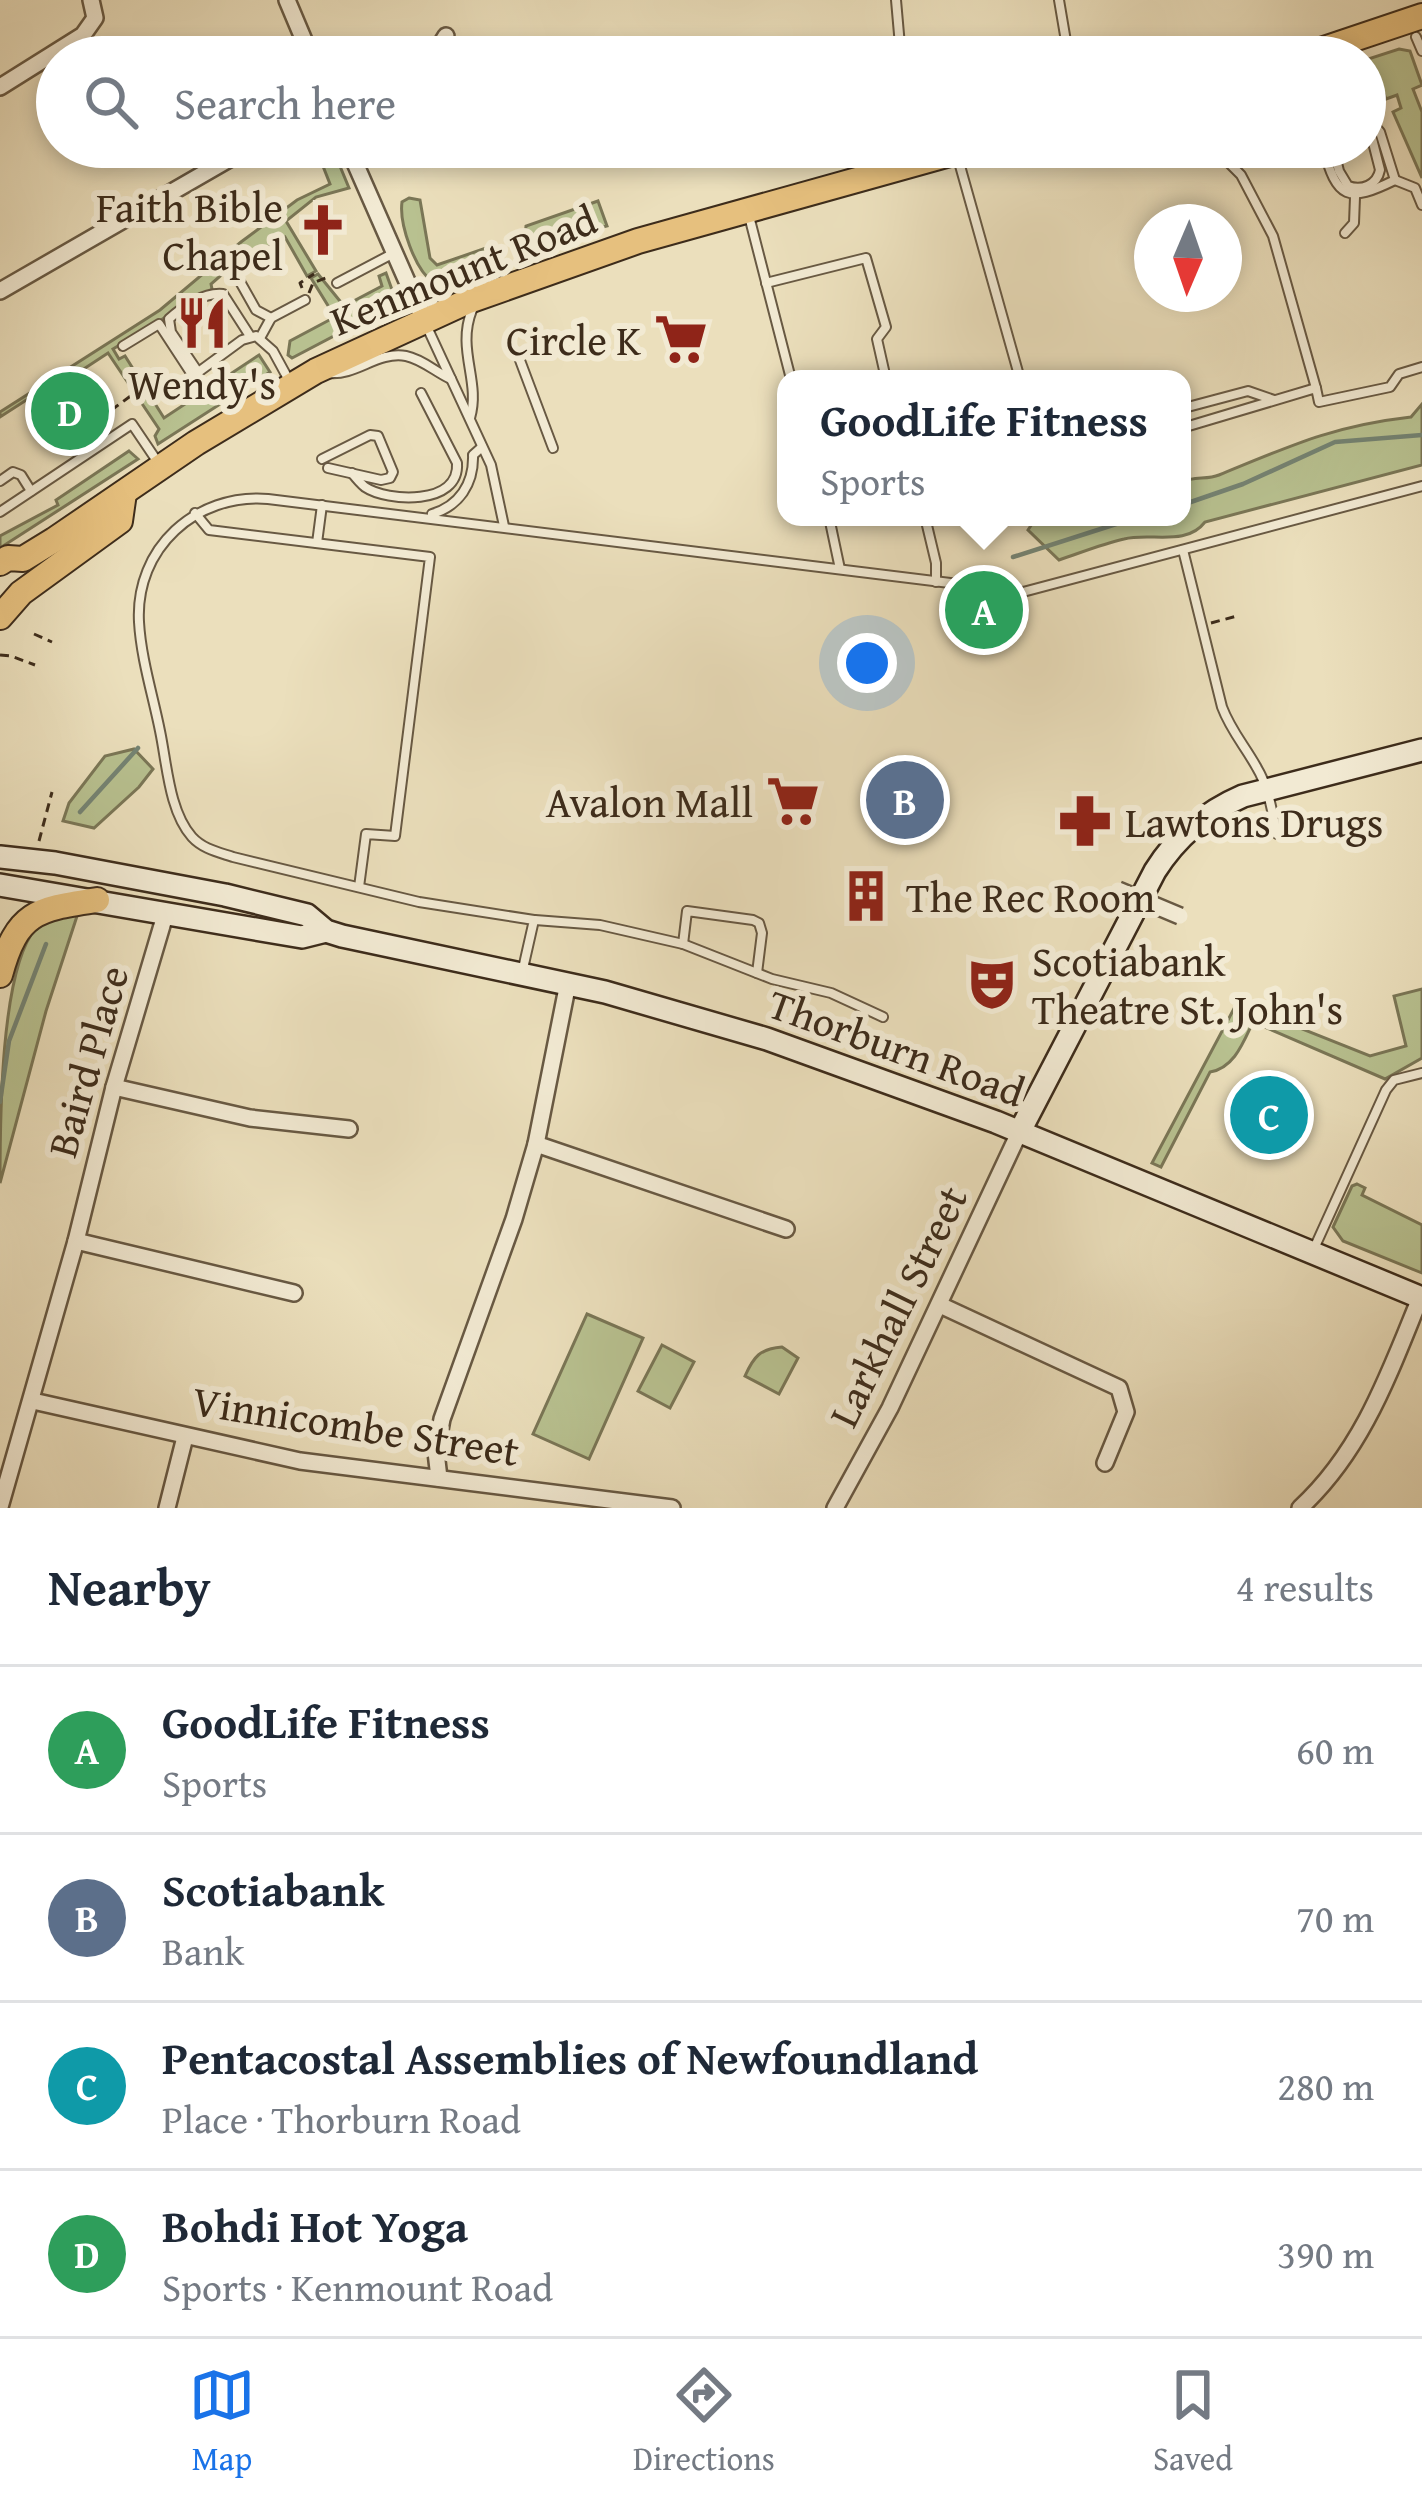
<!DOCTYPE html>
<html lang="en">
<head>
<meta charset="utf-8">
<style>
  body { margin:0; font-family:"Gentium Book Plus",serif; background:#f2f2f3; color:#1f2937 }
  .compass { position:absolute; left:1134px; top:204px; width:108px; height:108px; border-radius:50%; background:#fff; box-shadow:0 6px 18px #0003; rotate:182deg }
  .you { position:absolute; left:867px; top:663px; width:42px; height:42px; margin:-30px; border:9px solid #fff; border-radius:50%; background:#1a73e8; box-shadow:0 0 0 18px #1a73e833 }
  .badge { display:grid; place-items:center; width:78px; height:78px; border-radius:50%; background:#1a73e8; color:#fff; font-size:39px; font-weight:700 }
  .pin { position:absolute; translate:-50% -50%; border:6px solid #fff; box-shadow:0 3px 12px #0006 }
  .popup { position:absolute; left:777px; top:370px; width:414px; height:156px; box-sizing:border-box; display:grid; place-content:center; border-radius:24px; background:#fff; filter:drop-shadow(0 3px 9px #0005); font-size:39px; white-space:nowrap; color:#747a83 }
  .popup b { font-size:45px; color:#1f2937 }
  .popup::after { content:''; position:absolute; left:50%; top:100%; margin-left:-24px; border:24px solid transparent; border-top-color:#fff }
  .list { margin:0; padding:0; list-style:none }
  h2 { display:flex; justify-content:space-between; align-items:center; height:156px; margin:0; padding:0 48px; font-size:51px }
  h2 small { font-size:39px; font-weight:400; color:#747a83 }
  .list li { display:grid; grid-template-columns:78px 1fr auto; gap:36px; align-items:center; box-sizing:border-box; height:168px; padding:0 48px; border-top:3px solid #e0e1e3 }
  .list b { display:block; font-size:45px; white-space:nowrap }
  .list p { margin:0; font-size:39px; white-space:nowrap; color:#747a83 }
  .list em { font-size:39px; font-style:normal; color:#747a83 }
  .icon { flex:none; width:66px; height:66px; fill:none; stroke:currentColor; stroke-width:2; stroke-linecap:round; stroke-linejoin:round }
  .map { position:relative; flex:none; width:1422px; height:1508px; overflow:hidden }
  .search { position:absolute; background:#fff; box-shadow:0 6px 18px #0003; left:36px; right:36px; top:36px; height:132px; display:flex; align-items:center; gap:30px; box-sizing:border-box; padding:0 42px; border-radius:66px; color:#747a83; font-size:45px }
  .sheet { height:828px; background:#fff }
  nav { display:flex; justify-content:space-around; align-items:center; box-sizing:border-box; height:168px; border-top:3px solid #e0e1e3; background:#fff; font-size:33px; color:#747a83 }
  nav a { display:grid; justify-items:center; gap:6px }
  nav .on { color:#1a73e8 }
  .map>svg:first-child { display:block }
  .green { fill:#b8c190; stroke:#7a7656; stroke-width:3 }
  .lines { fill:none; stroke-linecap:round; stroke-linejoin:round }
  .stream { stroke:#748373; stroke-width:4.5 }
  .lane-casing { stroke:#685943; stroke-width:12 }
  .street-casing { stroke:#685943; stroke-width:20 }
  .secondary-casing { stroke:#3d2c1b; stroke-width:26 }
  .primary-casing { stroke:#3d2c1b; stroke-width:28 }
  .path { stroke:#3d2c1b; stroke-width:3; stroke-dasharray:9 6; stroke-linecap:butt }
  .lane { stroke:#f2ead3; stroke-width:8 }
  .street { stroke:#f2ead3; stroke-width:15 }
  .secondary { stroke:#f2ead3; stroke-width:21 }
  .primary { stroke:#e6c07e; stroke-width:24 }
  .street-bridge-casing { stroke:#685943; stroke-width:20; stroke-linecap:butt }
  .street-bridge { stroke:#f2ead3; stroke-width:15 }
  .labels { text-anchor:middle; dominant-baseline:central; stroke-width:12; stroke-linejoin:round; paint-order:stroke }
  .poi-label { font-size:42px; fill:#3d2c1b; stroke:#f2ead3; text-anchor:end }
  .street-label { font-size:42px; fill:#3d2c1b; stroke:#f2ead3 }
</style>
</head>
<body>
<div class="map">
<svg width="1422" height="1508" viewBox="0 0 1422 1508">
  <rect width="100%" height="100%" fill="#ebdfbc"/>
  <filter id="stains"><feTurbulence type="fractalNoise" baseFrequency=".00167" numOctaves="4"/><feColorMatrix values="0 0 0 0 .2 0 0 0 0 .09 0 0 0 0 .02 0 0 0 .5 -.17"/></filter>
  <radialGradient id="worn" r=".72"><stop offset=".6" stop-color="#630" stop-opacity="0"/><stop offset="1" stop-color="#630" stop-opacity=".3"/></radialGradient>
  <g class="green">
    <polygon points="1399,49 1410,51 1422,85 1413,89 1422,112 1422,178 1393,112 1401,108 1397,95 1386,99 1378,78 1365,71 1365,60"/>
    <polygon points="288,147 332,147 349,188 316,197 286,221 316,271 307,276 285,237 227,270 211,284 212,289 113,349 119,359 125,356 164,418 259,355 270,372 158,444 155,436 159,429 108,353 70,378 62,377 0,417 0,412 160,310 241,242 297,200 330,184 317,151 288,161 283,150"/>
    <path d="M409,198L420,200L430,258L437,265L492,246L491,260L433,282C415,270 399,224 402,202Z"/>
    <polygon points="598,201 607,226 532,245 525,237 526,226"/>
    <polygon points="386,273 395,298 389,307 292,358 288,355 290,341 335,317 311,278 318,274 344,306 382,286 379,276"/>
    <path d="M1422,404V465L1205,522C1186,547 1150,532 1124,539C1102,544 1080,553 1059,560L1028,530L1034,521L1046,517H1182V482C1194,476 1207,480 1219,475C1290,446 1332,426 1411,417Z"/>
    <polygon points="129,451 138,459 0,548 0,536 58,505 56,500"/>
    <polygon points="134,749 153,769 139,787 94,828 63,821 69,803 105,756"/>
    <path d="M79,910L46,1011L0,1183C0,1124 0,969 36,928C46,918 65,915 79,910Z"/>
    <path d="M1422,989V1058L1385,1079L1253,1022C1243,1043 1234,1068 1210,1072L1161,1167L1152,1163L1237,1003L1370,1056L1406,1046L1394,996Z"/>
    <polygon points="1357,1184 1365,1188 1362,1195 1422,1225 1422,1273 1343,1241 1333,1227 1352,1186"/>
    <polygon points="587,1314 643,1338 589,1459 533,1434"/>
    <polygon points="662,1345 694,1362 670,1408 638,1391"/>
    <path d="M782,1347L798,1358L779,1394L745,1376C754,1356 760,1349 782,1347Z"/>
  </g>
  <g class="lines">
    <g class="stream">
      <polyline points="1182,505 1243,484 1335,442 1422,435"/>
      <polyline points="1013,557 1138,517"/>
      <polyline points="80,812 138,748"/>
      <polyline points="0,1102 9,1041 46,944"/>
    </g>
    <g class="lane-casing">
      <g id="lane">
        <polyline points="896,0 901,57"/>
        <polyline points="1059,0 1068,53"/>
        <polyline points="1416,37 1422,51"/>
        <polyline points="1053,57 1070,56"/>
        <polyline points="1213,147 1241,175 1273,236 1316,388"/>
        <path d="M1323,147C1337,200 1348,203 1395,180L1380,132L1365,114"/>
        <path d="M1333,147L1339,171L1348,186C1362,191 1377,185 1380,170L1367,119"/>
        <polyline points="957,155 1020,379"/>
        <polyline points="1395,180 1415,188 1422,205"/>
        <polyline points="749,216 791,379"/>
        <polyline points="1345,233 1354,223 1355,197"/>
        <polyline points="254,260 234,271 256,310 271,318"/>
        <polyline points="337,283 394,253"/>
        <polyline points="766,283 866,258 886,327 877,339 886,379"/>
        <polyline points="427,327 491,465 504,526"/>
        <polyline points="260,338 271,318 305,300"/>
        <polyline points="123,346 159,324 193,376 242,340 256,336 273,351 291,384"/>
        <polyline points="518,355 553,448"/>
        <path d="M198,372L171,332L169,319C182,307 204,292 223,294L250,336"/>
        <path d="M329,373C356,376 377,351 406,356C422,359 437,373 451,379"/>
        <polyline points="1184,408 1248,391 1274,400"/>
        <path d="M470,418C481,381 456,350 472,310"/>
        <polyline points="1182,428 1316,388 1319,402 1390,387 1399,374 1422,367"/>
        <polyline points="322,459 370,435 378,436 393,472 390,478 381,480 328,468"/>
        <path d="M352,473C356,478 360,483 365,487C387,502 460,506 457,463L421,393"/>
        <polyline points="0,481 13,472 21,475 31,491"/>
        <polyline points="0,512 132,424 157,461"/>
        <polyline points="195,513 209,530 430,557 395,836 366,834 359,887"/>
        <path d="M432,514C459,506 474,484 473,455L482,447"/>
        <polyline points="829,517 840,569"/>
        <polyline points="925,517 936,563 936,582"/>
        <polyline points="317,543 322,505"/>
        <path d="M1183,550L1222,707C1231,731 1245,746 1257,768C1269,788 1272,812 1277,834"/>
        <polyline points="535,920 600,925 683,944 772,979 831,993 883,1017"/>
        <polyline points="683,944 687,911 753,920 759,923 762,933 757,973"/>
        <path d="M522,973L534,920L419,902L233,857C218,852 203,849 192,837C169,811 167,764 160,731C153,696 141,658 139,622C135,548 196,493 268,499L1023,592L1422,486"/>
        <polyline points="1312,1253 1386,1090 1394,1080 1422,1073"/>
      </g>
    </g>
    <g class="street-casing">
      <g id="street">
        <polyline points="287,0 311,57"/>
        <polyline points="433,57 446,36"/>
        <polyline points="0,87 83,35 95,18 91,0"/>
        <polyline points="348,147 424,320"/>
        <polyline points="0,291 250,147"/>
        <polyline points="114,1087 250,1118 349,1129"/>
        <polyline points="536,1144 786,1229"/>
        <polyline points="76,1241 294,1293"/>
        <polyline points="940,1305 1119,1388 1126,1412 1105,1463"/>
        <polyline points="33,1401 300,1461 672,1508"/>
        <polyline points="439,1478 436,1452 442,1419 514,1219 536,1144 568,983"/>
        <polyline points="0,1507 76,1241 114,1087 166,912"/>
        <polyline points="167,1508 185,1437"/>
        <polyline points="835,1508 890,1408 1019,1133"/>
        <path d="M1300,1508C1362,1451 1389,1374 1420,1298"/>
      </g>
    </g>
    <g class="secondary-casing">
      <g id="secondary">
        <polyline points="0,857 55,863 225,895 307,915 326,931 342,936 605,992 767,1039 996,1122 1422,1298"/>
        <polyline points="0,885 302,937 326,931"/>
        <path d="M1019,1133L1155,871C1177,836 1206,812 1243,796L1422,750"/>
      </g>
    </g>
    <g class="primary-casing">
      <g id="primary">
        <polyline points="1300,57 1422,16"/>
        <polyline points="0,563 8,558 23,559 54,540 196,443 316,371 466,302 638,241 975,147"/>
        <polyline points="0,617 21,593 120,521 124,493"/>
        <path d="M0,975C17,911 38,909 97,900"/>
      </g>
    </g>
    <g class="path">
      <polyline points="302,288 300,283 314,274"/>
      <polyline points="309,293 313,283 328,277"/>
      <polyline points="99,419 143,387 156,398"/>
      <polyline points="1211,623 1237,616"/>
      <polyline points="34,634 52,642"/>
      <polyline points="0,655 11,656 35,665"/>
      <polyline points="39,841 52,792"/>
    </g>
    <use href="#lane" class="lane"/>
    <use href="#street" class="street"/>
    <use href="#secondary" class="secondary"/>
    <use href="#primary" class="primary"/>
    <g class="street-bridge-casing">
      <polyline id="street-bridge" points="1118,890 1180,916"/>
    </g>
    <use href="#street-bridge" class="street-bridge"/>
  </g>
  <defs>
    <g id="church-bare" transform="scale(4.14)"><path d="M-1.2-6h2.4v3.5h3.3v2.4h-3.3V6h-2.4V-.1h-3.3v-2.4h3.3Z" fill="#8f2418" stroke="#f2ead3" stroke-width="2.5" paint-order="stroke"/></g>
    <g id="restaurant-bare" transform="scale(4.14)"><path d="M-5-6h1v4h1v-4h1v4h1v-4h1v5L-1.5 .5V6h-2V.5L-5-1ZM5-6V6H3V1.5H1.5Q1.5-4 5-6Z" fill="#8f2418" stroke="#f2ead3" stroke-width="2.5" paint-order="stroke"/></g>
    <g id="supermarket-bare" transform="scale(4.14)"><path d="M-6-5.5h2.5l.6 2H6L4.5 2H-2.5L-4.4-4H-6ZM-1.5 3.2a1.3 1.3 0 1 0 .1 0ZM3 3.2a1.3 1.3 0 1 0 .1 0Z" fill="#8f2418" stroke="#f2ead3" stroke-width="2.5" paint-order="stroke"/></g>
    <g id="pharmacy-bare" transform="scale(4.14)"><path d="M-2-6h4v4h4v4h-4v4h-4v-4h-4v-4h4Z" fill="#8f2418" stroke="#f2ead3" stroke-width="2.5" paint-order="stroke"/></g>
    <g id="building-bare" transform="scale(4.14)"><path d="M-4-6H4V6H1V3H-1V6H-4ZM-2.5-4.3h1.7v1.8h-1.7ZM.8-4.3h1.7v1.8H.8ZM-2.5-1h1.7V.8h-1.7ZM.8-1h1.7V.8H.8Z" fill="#8f2418" stroke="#f2ead3" stroke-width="2.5" paint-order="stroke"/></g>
    <g id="theatre-bare" transform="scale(4.14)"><path d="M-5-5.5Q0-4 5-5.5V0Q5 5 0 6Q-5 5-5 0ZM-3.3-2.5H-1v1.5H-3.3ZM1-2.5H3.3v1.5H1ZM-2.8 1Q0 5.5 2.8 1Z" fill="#8f2418" stroke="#f2ead3" stroke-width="2.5" paint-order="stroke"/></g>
  </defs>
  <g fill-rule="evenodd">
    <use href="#church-bare" x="323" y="230"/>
    <use href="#restaurant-bare" x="202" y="323"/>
    <use href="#supermarket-bare" x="681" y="339"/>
    <use href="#supermarket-bare" x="793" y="801"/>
    <use href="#pharmacy-bare" x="1085" y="821"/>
    <use href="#building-bare" x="866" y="896"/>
    <use href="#theatre-bare" x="992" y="984"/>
  </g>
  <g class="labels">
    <g class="poi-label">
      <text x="283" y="206">Faith Bible<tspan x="283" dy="48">Chapel</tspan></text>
      <text x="641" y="339">Circle K</text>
      <text x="202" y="383" text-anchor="middle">Wendy's</text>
      <text x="753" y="801">Avalon Mall</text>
      <text x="1125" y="821" text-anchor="start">Lawtons Drugs</text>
      <text x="906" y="896" text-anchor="start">The Rec Room</text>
      <text x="1032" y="960" text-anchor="start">Scotiabank<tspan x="1032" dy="48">Theatre St. John's</tspan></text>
    </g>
    <g class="street-label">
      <text transform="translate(463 269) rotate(-22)">Kenmount Road</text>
      <text transform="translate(897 1047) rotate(20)">Thorburn Road</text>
      <text transform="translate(87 1061) rotate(-74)">Baird Place</text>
      <text transform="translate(897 1306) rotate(-64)">Larkhall Street</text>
      <text transform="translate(356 1425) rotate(9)">Vinnicombe Street</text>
    </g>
  </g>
  <rect width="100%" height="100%" filter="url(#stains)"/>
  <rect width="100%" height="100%" fill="url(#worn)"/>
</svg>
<svg class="compass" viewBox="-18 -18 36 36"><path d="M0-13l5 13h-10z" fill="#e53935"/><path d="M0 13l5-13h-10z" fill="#747a83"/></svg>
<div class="you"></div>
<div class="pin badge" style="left:984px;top:610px;background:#2e9e5b">A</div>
<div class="popup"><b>GoodLife Fitness</b>Sports</div>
<div class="pin badge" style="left:905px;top:800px;background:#5c6f8a">B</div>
<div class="pin badge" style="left:1269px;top:1115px;background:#0f9aa8">C</div>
<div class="pin badge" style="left:70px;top:411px;background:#2e9e5b">D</div>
<div class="search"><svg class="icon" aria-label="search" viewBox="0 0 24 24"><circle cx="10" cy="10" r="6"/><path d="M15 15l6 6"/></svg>Search here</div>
</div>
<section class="sheet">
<h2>Nearby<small>4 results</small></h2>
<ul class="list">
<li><span class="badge" style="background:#2e9e5b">A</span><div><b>GoodLife Fitness</b><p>Sports</p></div><em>60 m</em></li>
<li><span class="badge" style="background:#5c6f8a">B</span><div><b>Scotiabank</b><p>Bank</p></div><em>70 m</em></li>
<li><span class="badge" style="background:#0f9aa8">C</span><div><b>Pentacostal Assemblies of Newfoundland</b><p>Place · Thorburn Road</p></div><em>280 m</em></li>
<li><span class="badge" style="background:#2e9e5b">D</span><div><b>Bohdi Hot Yoga</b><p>Sports · Kenmount Road</p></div><em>390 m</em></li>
</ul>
</section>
<nav>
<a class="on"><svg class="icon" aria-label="map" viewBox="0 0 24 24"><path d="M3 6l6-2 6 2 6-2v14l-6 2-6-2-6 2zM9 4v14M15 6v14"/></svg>Map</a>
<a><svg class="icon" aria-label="directions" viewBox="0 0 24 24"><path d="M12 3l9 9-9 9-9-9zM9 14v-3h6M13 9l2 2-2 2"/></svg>Directions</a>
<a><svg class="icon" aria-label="saved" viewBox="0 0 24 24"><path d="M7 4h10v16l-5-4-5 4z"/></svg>Saved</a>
</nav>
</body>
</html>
